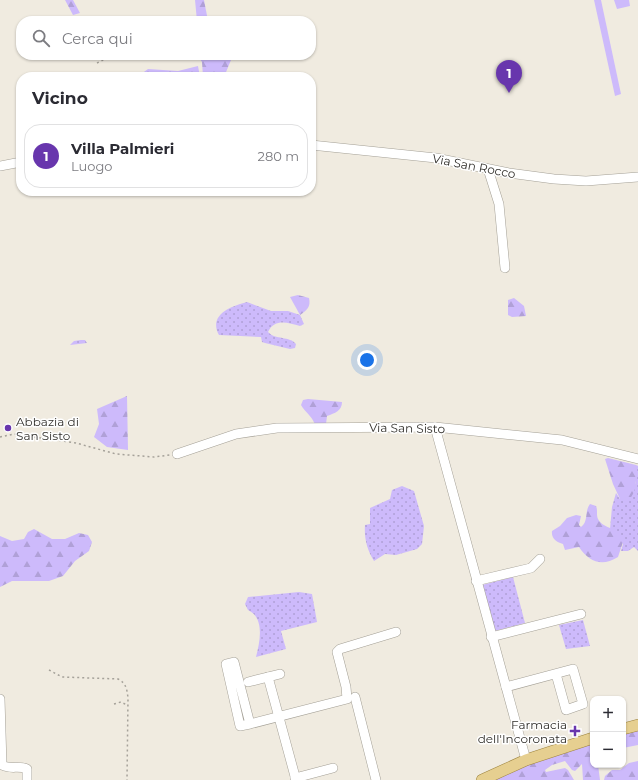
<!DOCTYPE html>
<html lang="it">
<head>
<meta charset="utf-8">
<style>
  body { margin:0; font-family:Montserrat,sans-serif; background:#f2f2f3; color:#2b2b33 }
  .controls { position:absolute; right:12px; bottom:12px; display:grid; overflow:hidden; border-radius:8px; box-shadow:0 1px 3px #0004 }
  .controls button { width:36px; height:36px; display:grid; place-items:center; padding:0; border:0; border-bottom:1px solid #e1e1e2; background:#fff; color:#2b2b33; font:20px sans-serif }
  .you { position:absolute; left:367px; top:360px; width:14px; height:14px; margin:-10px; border:3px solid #fff; border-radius:50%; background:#1a73e8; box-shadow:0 0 0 6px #1a73e833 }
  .badge { display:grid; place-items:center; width:26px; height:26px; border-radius:50%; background:#6836ad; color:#fff; font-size:13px; font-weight:700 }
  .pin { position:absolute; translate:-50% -33px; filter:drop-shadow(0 1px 2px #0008) }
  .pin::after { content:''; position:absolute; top:21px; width:14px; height:12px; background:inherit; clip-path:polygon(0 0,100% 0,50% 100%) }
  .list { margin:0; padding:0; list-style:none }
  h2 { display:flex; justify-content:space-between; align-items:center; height:52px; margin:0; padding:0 16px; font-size:17px }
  h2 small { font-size:13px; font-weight:400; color:#7c7c81 }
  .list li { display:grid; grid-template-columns:26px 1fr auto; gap:12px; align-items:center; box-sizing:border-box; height:64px; margin:0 8px 8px; padding:0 8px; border:1px solid #e1e1e2; border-radius:16px }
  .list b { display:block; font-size:15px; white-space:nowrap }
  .list p { margin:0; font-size:13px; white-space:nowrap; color:#7c7c81 }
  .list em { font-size:13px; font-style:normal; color:#7c7c81 }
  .icon { flex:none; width:22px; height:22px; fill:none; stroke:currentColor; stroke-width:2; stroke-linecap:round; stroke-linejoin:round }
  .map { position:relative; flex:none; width:638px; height:780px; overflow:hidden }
  .search { position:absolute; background:#fff; box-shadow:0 1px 3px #0004; left:16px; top:16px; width:300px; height:44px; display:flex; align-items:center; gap:10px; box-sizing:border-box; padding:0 14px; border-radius:16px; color:#7c7c81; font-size:15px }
  .panel { position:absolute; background:#fff; box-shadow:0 1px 3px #0004; left:16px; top:72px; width:300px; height:124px; border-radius:16px }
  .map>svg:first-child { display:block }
  .grass { fill:url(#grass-dots) }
  .forest { fill:url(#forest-firs) }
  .pitch { fill:#cdbafb }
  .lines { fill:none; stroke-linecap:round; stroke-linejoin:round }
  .minor-casing { stroke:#a4a096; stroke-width:10 }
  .major-casing { stroke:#9c823d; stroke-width:12 }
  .path { stroke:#a5a199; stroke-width:1.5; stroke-dasharray:2 3; stroke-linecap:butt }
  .minor { stroke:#fff; stroke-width:9 }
  .major { stroke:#e6cf90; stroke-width:11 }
  .poi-dot { fill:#6836ad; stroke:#fff; stroke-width:1.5 }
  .labels { text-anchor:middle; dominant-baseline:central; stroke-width:3; stroke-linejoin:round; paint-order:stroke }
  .street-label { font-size:12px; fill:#312f2b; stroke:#fff }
  .poi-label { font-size:12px; fill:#312f2b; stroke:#fff; text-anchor:start }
</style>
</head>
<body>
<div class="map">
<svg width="638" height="780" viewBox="0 0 638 780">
  <defs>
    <pattern id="grass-dots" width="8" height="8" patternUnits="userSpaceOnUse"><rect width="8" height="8" fill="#cdbafb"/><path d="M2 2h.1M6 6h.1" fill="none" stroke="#b0a0d7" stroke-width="1.8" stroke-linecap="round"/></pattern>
    <pattern id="forest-firs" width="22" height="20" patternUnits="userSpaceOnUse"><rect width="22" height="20" fill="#cdbafb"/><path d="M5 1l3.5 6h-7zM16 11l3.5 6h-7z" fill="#b0a0d7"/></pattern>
  </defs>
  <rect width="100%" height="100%" fill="#f0ebe0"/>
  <g class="grass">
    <path d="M247,302L271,311H288L300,315L304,324L300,326C288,323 275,318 268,332C275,340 290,336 296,344L295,348L290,349L265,343L262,342L261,337L219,335C208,315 231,306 247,302Z"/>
    <polygon points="81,340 85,340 87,343 70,345 74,341"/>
    <polygon points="636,465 638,466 638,551 634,547 628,551 621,551 623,544 610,529 612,507 616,493 620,499 636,483"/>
    <path d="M402,486L414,491L424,526L422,544L417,549L396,555L385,554L374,561C367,550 364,538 365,525L370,524V508L390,499L392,490Z"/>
    <polygon points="513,577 525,623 495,631 482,585"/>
    <path d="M299,592L312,594L317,622L281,631L286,649L256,657C260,642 265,618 248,610L245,604L248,597Z"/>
    <polygon points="583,620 590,646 566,649 559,625"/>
  </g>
  <g class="forest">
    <polygon points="65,0 73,0 80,13 73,15"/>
    <polygon points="195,0 204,0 208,21 197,21"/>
    <polygon points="197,55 230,55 231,60 224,77 203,77 202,62"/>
    <polygon points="198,66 200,77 137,77 148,69 178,71"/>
    <path d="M298,295L309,298C311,307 307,310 300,315L290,297Z"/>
    <polygon points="514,298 524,306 526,316 512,317 508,315 508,300"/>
    <polygon points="127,396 128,450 107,447 94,437 99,424 97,409"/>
    <path d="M308,399L342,402C342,411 335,413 327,416L326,424H315C311,415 305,412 301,405L303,400Z"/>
    <path d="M608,458L636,465C636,476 638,493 628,500L620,499L613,484L605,459Z"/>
    <path d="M590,504L596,506C598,510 596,515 598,519C604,530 619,527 624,539L618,557C602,567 589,562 579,547L565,550L563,544C557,542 551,539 552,531L560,526L567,518L576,515L581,516L579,525L581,527C589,521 584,512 590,504Z"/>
    <polygon points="34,529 52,539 65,539 79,533 88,535 92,542 89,551 75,561 63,576 49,581 12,581 0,587 0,536 12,541 24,539 28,532"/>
    <polygon points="638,730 638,745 623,748 623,734"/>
    <polygon points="593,743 593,765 598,765 600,780 583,780 582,764 575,771 572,770 565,761 552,765 545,770 546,772 565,768 568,770 574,780 493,780 510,770"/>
    <polygon points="638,761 638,780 604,780 605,776 612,770 620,770 629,763"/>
  </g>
  <g class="pitch">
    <polygon points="594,0 601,0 621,94 615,96"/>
    <polygon points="614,0 629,0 630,6 617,9"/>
  </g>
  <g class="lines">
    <g class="minor-casing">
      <g id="minor">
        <polyline points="311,145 436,158 509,173 554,179 586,181 638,177"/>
        <polyline points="0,166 21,162"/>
        <polyline points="488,169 499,204 505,268"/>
        <polyline points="435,427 526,760"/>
        <polyline points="177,454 236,434 277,428 435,427 562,440 638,459"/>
        <polyline points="476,581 531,568 540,559"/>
        <polyline points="491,637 581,614"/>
        <polyline points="268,677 296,780"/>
        <polyline points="248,682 280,674"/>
        <polyline points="506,687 573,669 583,704 566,710 556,674"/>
        <polyline points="355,697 376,780"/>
        <path d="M0,699L2,765C10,770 19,765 27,769V780"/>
        <polyline points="250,724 240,726 226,664 234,662 250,724 347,699 346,687 337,652 340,649 396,632"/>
        <polyline points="295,778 333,768"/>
      </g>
    </g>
    <g class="major-casing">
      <g id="major">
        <polyline points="623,729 638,725"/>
        <polyline points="482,780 526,760 593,738"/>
      </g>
    </g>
    <g class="path">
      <polyline points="97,63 113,55"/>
      <polyline points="0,437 14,434 76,443 116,454 154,457 170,455"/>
      <path d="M49,670L62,677L118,679C126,683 127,689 128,698L127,780"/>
      <polyline points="114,704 121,702 127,705"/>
    </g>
    <use href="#minor" class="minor"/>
    <use href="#major" class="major"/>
  </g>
  <g class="poi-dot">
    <circle cx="8" cy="428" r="4"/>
    <path d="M573 725h4v4h4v4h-4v4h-4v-4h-4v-4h4z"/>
  </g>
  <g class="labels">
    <g class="street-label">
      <text transform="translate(474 166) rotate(11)">Via San Rocco</text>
      <text transform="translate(407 428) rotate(1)">Via San Sisto</text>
    </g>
    <g class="poi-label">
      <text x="16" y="421">Abbazia di<tspan x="16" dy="14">San Sisto</tspan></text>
      <text x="567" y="724" text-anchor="end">Farmacia<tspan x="567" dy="14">dell'Incoronata</tspan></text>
    </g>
  </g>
</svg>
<div class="controls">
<button>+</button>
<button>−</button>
</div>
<div class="you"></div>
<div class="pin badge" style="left:509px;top:93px">1</div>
<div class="search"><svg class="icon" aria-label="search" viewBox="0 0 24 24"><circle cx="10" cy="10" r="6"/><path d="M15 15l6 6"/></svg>Cerca qui</div>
<section class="panel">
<h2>Vicino<small></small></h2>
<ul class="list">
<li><span class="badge">1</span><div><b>Villa Palmieri</b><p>Luogo</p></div><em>280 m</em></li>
</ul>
</section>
</div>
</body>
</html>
